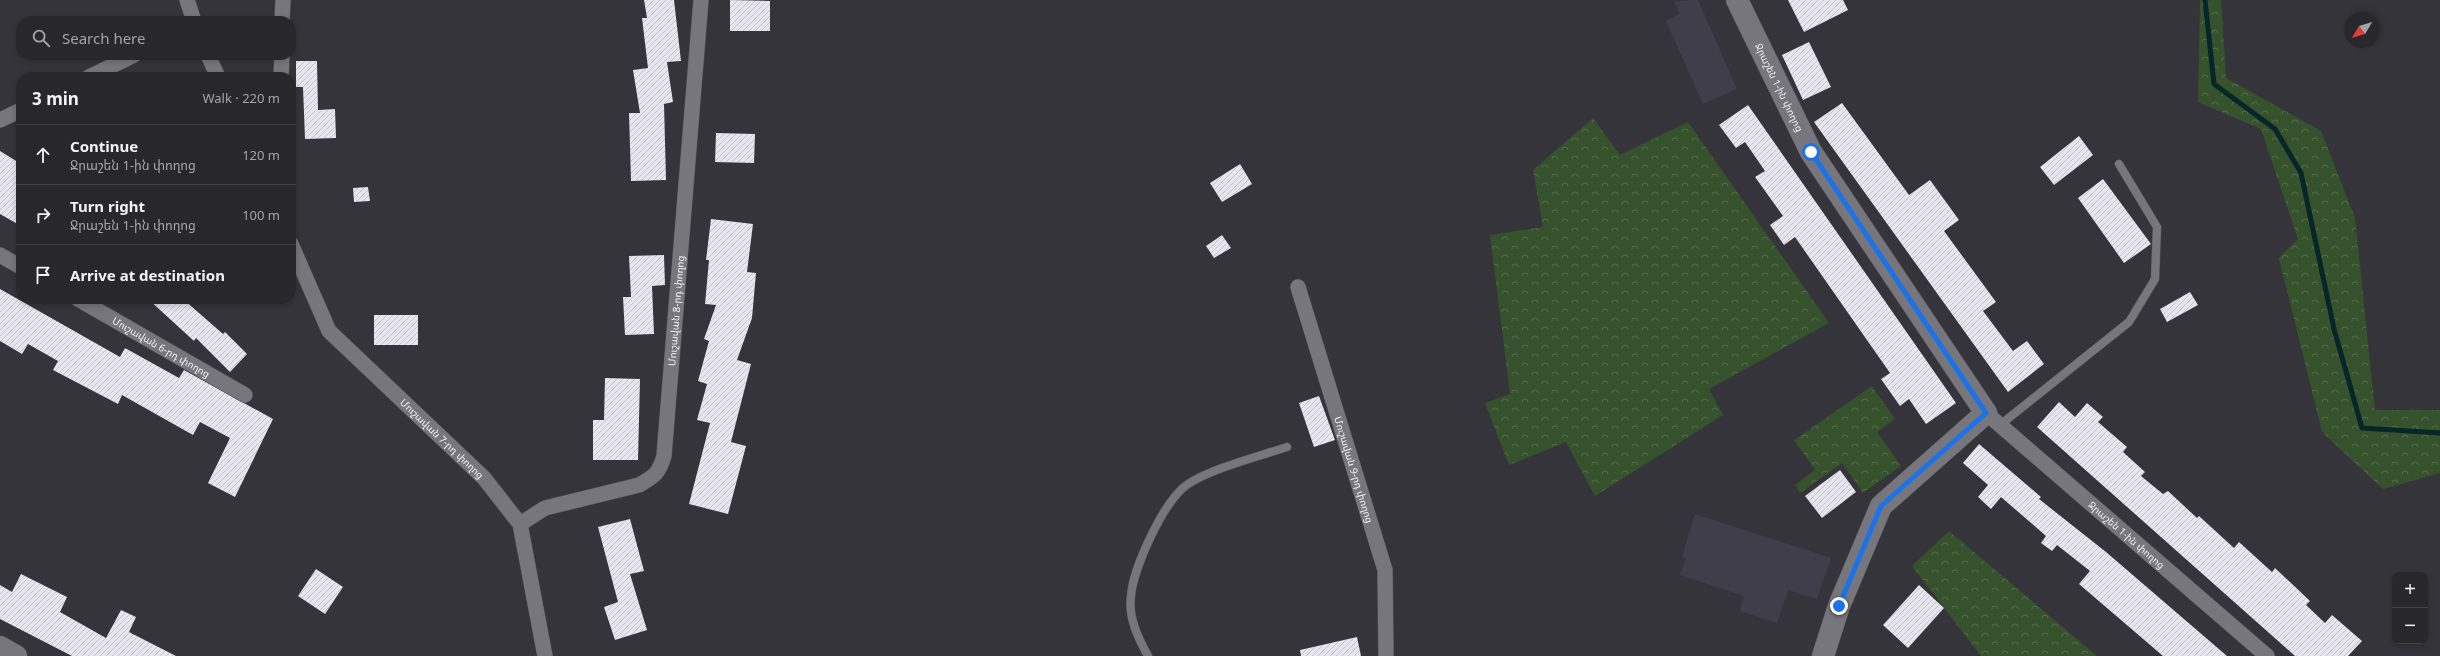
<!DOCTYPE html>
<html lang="en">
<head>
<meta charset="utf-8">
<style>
  body { margin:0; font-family:"Noto Sans","Noto Sans Armenian",sans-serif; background:#302f34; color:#f1f3f6 }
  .controls { position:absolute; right:12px; bottom:12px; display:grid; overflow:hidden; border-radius:8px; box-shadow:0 2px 6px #0003 }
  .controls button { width:36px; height:36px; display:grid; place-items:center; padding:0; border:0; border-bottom:1px solid #444448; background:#28272c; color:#f1f3f6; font:20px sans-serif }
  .compass { position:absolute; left:2344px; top:12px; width:36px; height:36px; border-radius:50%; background:#28272c; box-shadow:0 2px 6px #0003; rotate:232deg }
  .stop { position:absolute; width:12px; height:12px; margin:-9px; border:3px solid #1a73e8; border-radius:50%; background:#fff }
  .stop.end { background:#1a73e8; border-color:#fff; box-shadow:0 1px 4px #0008 }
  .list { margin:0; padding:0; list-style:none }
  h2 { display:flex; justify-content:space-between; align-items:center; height:52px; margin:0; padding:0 16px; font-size:17px }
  h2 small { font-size:13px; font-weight:400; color:#a5a5a9 }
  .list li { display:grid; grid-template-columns:26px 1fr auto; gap:12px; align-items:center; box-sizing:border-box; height:60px; padding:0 16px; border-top:1px solid #444448 }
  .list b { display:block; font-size:15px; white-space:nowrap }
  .list p { margin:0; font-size:13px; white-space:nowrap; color:#a5a5a9 }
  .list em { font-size:13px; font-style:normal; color:#a5a5a9 }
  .icon { flex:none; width:22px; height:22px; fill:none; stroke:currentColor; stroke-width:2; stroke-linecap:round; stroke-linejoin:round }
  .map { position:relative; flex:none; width:2440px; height:656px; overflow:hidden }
  .search { position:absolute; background:#28272c; box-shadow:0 2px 6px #0003; left:16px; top:16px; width:280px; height:44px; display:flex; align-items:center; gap:10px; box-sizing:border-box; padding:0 14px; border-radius:16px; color:#a5a5a9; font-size:15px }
  .panel { position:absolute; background:#28272c; box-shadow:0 2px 6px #0003; left:16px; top:72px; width:280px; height:232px; border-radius:16px }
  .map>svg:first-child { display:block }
  .built { fill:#403e4a }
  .forest { fill:url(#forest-crowns) }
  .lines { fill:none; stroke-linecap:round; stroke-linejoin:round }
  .stream { stroke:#072629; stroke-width:5 }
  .building { fill:url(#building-hatch) }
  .lane-casing { stroke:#545358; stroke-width:9 }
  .street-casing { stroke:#545358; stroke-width:16 }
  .secondary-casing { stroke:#545358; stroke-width:23 }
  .lane { stroke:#77767d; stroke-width:8 }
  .street { stroke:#77767d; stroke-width:15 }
  .secondary { stroke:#77767d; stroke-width:22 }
  .route { stroke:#1a73e8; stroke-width:5 }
  .labels { text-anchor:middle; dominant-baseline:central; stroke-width:4; stroke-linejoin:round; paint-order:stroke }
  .street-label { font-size:10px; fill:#f2f1f6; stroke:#1c1c1f }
</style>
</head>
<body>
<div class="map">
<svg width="2440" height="656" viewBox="0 0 2440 656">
  <defs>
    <pattern id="forest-crowns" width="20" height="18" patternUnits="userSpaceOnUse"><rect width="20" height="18" fill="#36522d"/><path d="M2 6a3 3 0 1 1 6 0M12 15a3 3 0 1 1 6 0" fill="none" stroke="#546b4c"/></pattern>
    <pattern id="building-hatch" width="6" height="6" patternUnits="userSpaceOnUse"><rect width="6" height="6" fill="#e6e4ed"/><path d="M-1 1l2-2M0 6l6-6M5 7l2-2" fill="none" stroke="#c7c5cc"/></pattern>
  </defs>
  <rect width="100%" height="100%" fill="#35343a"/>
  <g class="built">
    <polygon points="1698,0 1737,89 1703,104 1666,21 1680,14 1674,1"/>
    <polygon points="1695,514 1831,558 1817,599 1788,590 1777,623 1740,611 1744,596 1680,575 1686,558 1682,557"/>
  </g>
  <g class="forest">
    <polygon points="2200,0 2221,0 2226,78 2321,131 2355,218 2375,410 2440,410 2440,473 2383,489 2322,432 2279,258 2298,239 2261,129 2198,102"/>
    <polygon points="1593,118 1620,155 1688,122 1829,323 1709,389 1723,415 1595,496 1566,442 1509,465 1485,403 1510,394 1490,235 1543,227 1533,170"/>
    <polygon points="1872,386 1895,419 1877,432 1901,466 1863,493 1842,463 1800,493 1795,485 1815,470 1794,440"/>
    <polygon points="1949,531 2097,656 1981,656 1912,566"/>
  </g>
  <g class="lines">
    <polyline class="stream" points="2205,0 2214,84 2275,129 2301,173 2334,329 2362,428 2440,433"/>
  </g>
  <g class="building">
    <polygon points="644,0 674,0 681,61 667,62 673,102 664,104 666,180 631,181 629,113 640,113 633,70 648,68 642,18 647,18"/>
    <polygon points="730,0 770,1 770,31 730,31"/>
    <polygon points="1788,0 1843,0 1848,10 1804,32"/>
    <polygon points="1809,42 1831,87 1803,100 1782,55"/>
    <polygon points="296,61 317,61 318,110 335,109 336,138 305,139 303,87 296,87"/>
    <polygon points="1842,103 1909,195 1930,180 1959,220 1944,231 1996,302 1983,311 2013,351 2027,341 2044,364 2008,392 1814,122"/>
    <polygon points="1748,105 1956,403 1926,424 1909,399 1900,406 1881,379 1890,373 1795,237 1784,245 1770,225 1783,216 1755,177 1765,171 1745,142 1736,148 1719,125"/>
    <polygon points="716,133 755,134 754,163 715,162"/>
    <polygon points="2079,136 2093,155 2054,185 2040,167"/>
    <polygon points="0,151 21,164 21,226 0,214"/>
    <polygon points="1240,164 1252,184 1222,202 1210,183"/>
    <polygon points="2103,179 2151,244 2124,263 2078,198"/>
    <polygon points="368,187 370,201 354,202 353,188"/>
    <polygon points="711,219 753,224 747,272 756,273 752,318 737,360 751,364 731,442 746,446 728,514 689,504 710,423 697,420 707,384 698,381 709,341 704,339 716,305 705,304 709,260 706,260"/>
    <polygon points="1222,235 1231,248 1214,258 1206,246"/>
    <polygon points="664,255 665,285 652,286 654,334 625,335 623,297 631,297 629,256"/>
    <polygon points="0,289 120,357 125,348 179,378 184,370 273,419 235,497 208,483 230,438 200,422 193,435 122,395 118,404 53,370 58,361 28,344 22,354 0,341"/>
    <polygon points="2190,292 2198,305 2167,322 2160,309"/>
    <polygon points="148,299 183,299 223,334 225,332 247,354 230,372 196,338 194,341"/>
    <rect x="374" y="315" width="44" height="30"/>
    <polygon points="605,378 640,379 638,460 593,460 593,420 604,420"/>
    <polygon points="1319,396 1335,440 1314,447 1299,403"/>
    <polygon points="2059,402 2075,417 2087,403 2103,417 2098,422 2127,447 2123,452 2145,472 2141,476 2163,494 2168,491 2197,518 2199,516 2234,548 2239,542 2272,572 2275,568 2310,601 2306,605 2325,623 2332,615 2362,641 2348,656 2295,656 2037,427"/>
    <polygon points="1979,444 2041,497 2039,499 2106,552 2227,656 2163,656 2079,584 2090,571 2057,545 2052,551 2041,543 2046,536 2001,497 1991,509 1978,497 1988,485 1963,463"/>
    <polygon points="1840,470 1856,492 1822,518 1805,496"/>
    <polygon points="630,519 644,571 630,574 647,630 615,640 604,607 618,602 598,527"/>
    <polygon points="316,569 343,587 325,614 298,596"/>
    <polygon points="21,574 67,597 60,612 106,638 121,610 136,617 129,632 176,656 72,656 0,619 0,585 12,592"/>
    <polygon points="1919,585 1944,608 1908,648 1883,625"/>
    <polygon points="1357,637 1361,656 1301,656 1300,650"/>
  </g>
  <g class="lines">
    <g class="lane-casing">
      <g id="lane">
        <polyline points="2000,425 2129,322 2155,279 2157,227 2119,164"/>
        <path d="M1148,656C1138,638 1128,617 1131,596C1133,568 1164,500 1188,484C1213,468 1257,457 1287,447"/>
      </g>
    </g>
    <g class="street-casing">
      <g id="street">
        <polyline points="187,0 194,21"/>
        <polyline points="282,21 283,0"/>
        <polyline points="208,55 218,77"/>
        <polyline points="89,77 134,55"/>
        <polyline points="281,77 282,55"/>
        <polyline points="0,120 21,110"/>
        <path id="s1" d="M291,244L329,331L484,478L520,524L545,656"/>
        <polyline points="0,255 21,267"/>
        <path id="s2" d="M1298,287L1385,570L1386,656"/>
        <path id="s3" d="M78,299L245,395"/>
        <path id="s4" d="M1986,413L2267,656"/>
        <path id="s5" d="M520,524L545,508L639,485C655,476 659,473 664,456L701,0"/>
      </g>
    </g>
    <g class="secondary-casing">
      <g id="secondary">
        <path id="s6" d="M1737,0L1811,152L1986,413L1881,506L1839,606L1823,656"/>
        <polyline points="0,647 16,656"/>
      </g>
    </g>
    <use href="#lane" class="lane"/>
    <use href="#street" class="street"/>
    <use href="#secondary" class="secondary"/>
  </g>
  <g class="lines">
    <polyline class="route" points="1811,152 1986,413 1881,506 1839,606"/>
  </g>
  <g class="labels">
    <g class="street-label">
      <text stroke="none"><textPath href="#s6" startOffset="97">Ջրաշեն 1-ին փողոց</textPath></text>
      <text stroke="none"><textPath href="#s5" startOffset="312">Մուշավան 8-րդ փողոց</textPath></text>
      <text stroke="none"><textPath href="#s3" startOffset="96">Մուշավան 6-րդ փողոց</textPath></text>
      <text stroke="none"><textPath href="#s1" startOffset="251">Մուշավան 7-րդ փողոց</textPath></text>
      <text stroke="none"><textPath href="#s2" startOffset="191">Մուշավան 9-րդ փողոց</textPath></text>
      <text stroke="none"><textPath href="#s4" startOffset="186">Ջրաշեն 1-ին փողոց</textPath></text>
    </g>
  </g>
</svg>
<div class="controls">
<button>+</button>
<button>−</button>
</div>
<svg class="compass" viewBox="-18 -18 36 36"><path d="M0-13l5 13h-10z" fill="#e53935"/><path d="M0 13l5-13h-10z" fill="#a5a5a9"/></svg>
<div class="stop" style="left:1811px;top:152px"></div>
<div class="stop end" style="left:1839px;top:606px"></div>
<div class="search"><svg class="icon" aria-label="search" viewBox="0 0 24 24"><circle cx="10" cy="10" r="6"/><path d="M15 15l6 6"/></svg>Search here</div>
<section class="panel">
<h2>3 min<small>Walk · 220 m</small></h2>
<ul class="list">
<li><svg class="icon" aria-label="ahead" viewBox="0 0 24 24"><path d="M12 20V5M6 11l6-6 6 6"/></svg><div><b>Continue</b><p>Ջրաշեն 1-ին փողոց</p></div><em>120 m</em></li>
<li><svg class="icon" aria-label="right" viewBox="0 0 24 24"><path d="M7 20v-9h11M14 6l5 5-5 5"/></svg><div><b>Turn right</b><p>Ջրաշեն 1-ին փողոց</p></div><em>100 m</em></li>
<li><svg class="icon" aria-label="arrive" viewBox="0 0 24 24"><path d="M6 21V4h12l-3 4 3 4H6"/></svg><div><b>Arrive at destination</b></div></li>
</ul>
</section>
</div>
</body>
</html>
